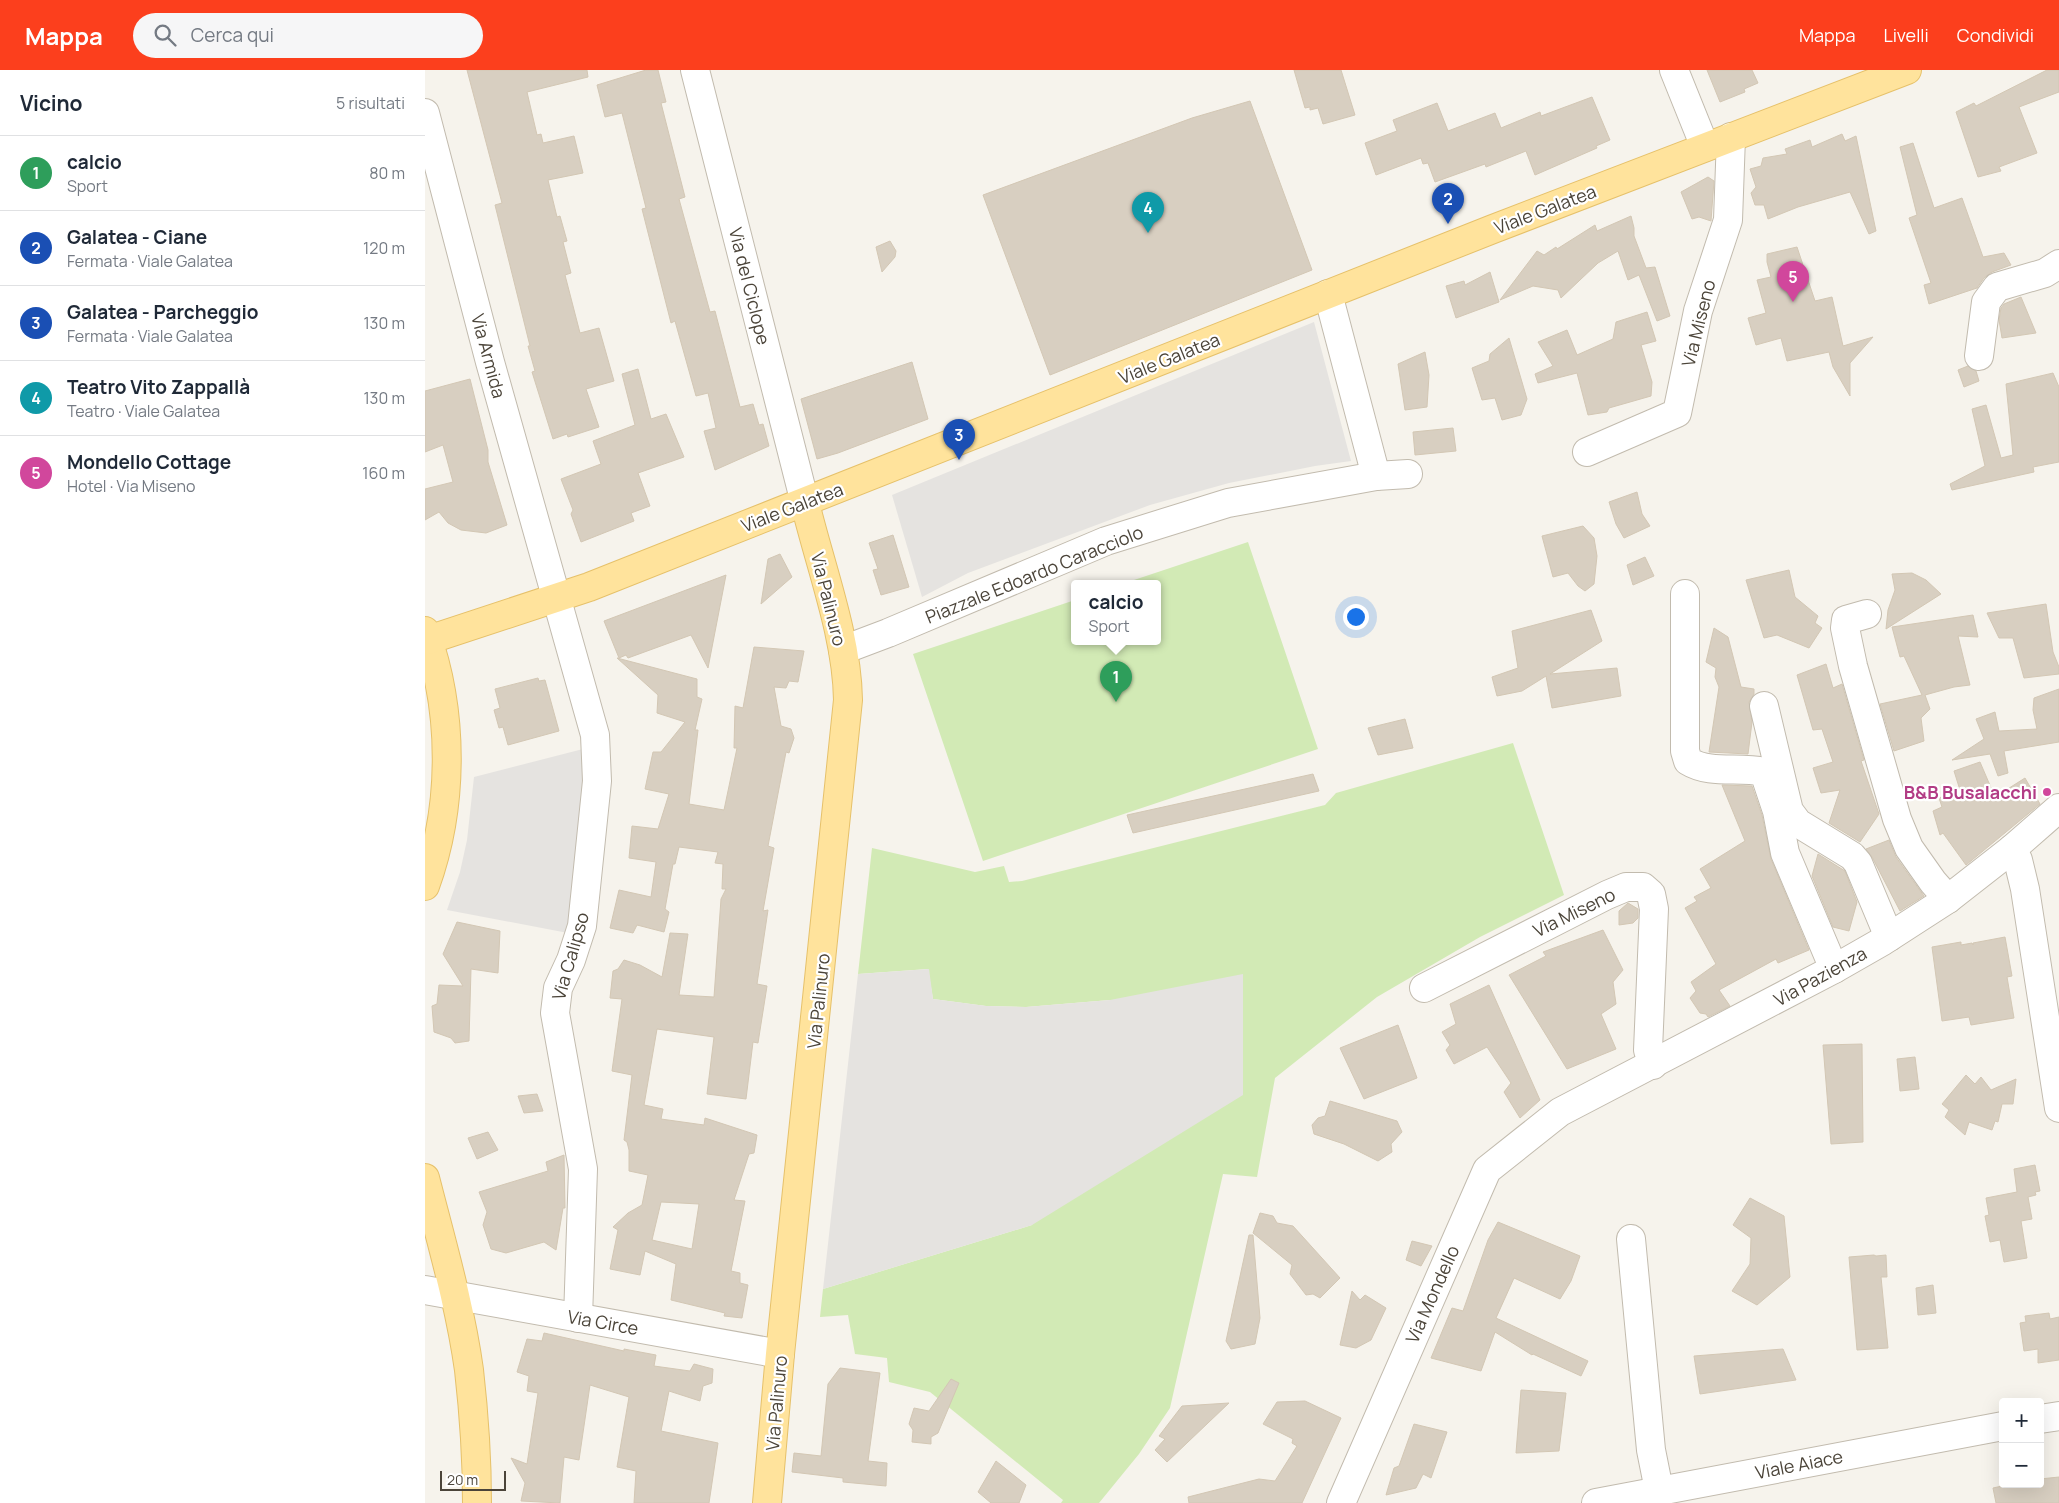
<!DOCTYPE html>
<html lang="it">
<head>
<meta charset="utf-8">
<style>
  body { margin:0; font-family:Manrope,sans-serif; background:#f6f6f7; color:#1f2937 }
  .controls { position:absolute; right:15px; bottom:15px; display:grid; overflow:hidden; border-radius:5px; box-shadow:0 5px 20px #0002 }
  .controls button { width:45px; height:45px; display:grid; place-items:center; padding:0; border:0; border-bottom:1px solid #e0e1e3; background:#fff; color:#1f2937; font:25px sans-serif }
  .scale { position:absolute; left:15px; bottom:12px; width:66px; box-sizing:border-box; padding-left:5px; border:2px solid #4b4439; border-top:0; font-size:14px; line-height:18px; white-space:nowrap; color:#4b4439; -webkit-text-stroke:4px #fff; paint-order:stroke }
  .you { position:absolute; left:930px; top:546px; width:18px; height:18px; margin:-12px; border:4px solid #fff; border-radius:50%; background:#1a73e8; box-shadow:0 0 0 8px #1a73e833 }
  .badge { display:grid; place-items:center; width:32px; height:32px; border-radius:50%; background:#fc3f1d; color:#fff; font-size:16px; font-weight:700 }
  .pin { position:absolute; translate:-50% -41px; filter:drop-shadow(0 1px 2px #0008) }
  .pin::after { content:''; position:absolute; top:26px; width:18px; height:15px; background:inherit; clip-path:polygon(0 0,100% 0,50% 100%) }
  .popup { position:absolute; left:646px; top:510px; width:90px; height:65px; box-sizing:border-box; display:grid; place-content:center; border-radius:5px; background:#fff; filter:drop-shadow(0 1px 4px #0005); font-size:16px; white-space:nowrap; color:#747a83 }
  .popup b { font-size:19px; color:#1f2937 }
  .popup::after { content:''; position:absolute; left:50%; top:100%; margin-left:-10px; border:10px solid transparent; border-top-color:#fff }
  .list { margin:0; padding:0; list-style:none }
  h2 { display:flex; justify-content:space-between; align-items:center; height:65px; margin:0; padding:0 20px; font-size:21px }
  h2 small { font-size:16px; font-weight:400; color:#747a83 }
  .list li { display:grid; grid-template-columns:32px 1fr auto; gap:15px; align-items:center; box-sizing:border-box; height:75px; padding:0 20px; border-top:1px solid #e0e1e3 }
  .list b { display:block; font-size:19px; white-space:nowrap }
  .list p { margin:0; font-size:16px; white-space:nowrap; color:#747a83 }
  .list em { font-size:16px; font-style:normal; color:#747a83 }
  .icon { flex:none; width:28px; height:28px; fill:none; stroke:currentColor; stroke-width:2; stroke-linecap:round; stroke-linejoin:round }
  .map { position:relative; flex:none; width:1634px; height:1433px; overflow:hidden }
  header { display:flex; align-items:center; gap:30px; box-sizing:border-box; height:70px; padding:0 25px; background:#fc3f1d; color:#fff }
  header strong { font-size:24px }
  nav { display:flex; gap:28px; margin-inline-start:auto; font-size:18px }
  .search { width:350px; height:45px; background:#f6f6f7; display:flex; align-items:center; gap:12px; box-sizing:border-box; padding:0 18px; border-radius:28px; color:#747a83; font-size:19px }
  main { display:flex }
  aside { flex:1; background:#fff }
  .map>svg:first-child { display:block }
  .green { fill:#d2eab5 }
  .parking { fill:#e5e3e0 }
  .building { fill:#d8cfc1; stroke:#d3c7b4; fill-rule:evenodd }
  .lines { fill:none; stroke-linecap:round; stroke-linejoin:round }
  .minor-casing { stroke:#c2bbae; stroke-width:30 }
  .major-casing { stroke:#e6c16a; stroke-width:30 }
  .minor { stroke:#fff; stroke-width:28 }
  .major { stroke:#ffe39c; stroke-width:28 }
  .hotel-dot { fill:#d1479c; stroke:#fff; stroke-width:2 }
  .labels { text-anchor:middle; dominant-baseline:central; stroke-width:4.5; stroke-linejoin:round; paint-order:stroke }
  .street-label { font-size:18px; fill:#4b4439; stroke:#fff }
  .hotel-label { font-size:18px; font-weight:bold; fill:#b23c85; stroke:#fff; text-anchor:end }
</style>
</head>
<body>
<header>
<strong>Mappa</strong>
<div class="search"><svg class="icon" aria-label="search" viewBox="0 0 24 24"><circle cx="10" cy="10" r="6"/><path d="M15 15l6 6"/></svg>Cerca qui</div>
<nav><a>Mappa</a><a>Livelli</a><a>Condividi</a></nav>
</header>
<main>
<aside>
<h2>Vicino<small>5 risultati</small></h2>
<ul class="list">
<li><span class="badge" style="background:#2e9e5b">1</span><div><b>calcio</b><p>Sport</p></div><em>80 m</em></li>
<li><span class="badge" style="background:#1a4fb4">2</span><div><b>Galatea - Ciane</b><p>Fermata · Viale Galatea</p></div><em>120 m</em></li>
<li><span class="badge" style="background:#1a4fb4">3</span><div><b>Galatea - Parcheggio</b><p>Fermata · Viale Galatea</p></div><em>130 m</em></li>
<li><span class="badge" style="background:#0f9aa8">4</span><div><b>Teatro Vito Zappallà</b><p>Teatro · Viale Galatea</p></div><em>130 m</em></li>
<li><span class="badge" style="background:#d1479c">5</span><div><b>Mondello Cottage</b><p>Hotel · Via Miseno</p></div><em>160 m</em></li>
</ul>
</aside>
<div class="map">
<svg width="1634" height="1433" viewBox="0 0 1634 1433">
  <rect width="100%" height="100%" fill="#f6f3ec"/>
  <g class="green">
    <polygon points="823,472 893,679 558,791 488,584 650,530 650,571 732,571 732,513 700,513"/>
    <polygon points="1088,673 1139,825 1055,867 952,927 850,1008 832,1107 798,1104 745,1338 714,1384 674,1433 636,1433 638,1430 505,1322 464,1312 462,1288 430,1284 423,1245 395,1247 398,1219 607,1155 685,930 601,937 561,936 508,929 503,899 433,904 447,778 550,802 579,796 584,812 597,811 900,735 911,723"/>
  </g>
  <g class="parking">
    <polygon points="889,252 926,391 890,396 804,413 725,435 543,503 497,527 467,425"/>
    <polygon points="158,679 160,694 143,863 22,840 35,802 42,770 49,707"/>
    <polygon points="504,899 508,929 561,936 601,937 685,930 818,904 818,1025 607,1155 398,1219 433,904"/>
  </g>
  <g class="building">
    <polygon points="42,0 162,0 163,7 102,22 112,65 116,64 118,73 149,66 158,103 123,110 132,147 135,146 142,171 138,172 146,203 140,205 155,263 174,258 189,311 161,319 174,357 143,367 142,364 128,369 107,302 110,301 103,276 105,276 70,135 77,133"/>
    <polygon points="221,0 233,0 241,32 236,33 260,127 254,129 285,242 290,241 315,337 328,334 334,355 338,354 344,376 290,400 279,361 291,358 283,323 271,326 250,251 246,253 217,139 221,138 197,43 180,47 172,15"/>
    <polygon points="869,0 916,0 930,45 898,54 893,38 885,40 885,37 880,38"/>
    <polygon points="1282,0 1327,0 1333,13 1319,19 1320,22 1295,32"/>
    <polygon points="1622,0 1634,0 1634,22 1594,37 1612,83 1574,97 1576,101 1553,107 1531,42 1549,33 1551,36"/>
    <polygon points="1167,27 1185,70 1171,76 1172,78 1110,105 1101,81 1061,97 1060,94 1010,112 1003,93 998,94 996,88 951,105 940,73 972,61 968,50 1012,33 1023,61 1070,43 1076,58 1115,42 1116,46"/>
    <polygon points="825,31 887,200 625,305 558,125 767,48"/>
    <polygon points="1417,64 1420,71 1431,66 1451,161 1444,164 1425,122 1373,137 1343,149 1339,135 1330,135 1326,123 1331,117 1325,99 1336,96 1338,88 1362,84 1360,79 1385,70 1387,77"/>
    <polygon points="1488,73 1509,138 1537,128 1558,187 1579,183 1586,195 1567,202 1559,208 1552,218 1504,234 1499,215 1506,213 1484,148 1492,145 1475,77"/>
    <polygon points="1283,107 1289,111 1286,151 1274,147 1267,149 1256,122"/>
    <polygon points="1206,146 1209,158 1209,166 1221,198 1230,197 1245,246 1232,251 1214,205 1203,210 1193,181 1173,193 1136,228 1133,220 1108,216 1075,230 1112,181 1119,185 1131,177 1132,179 1170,155 1172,161"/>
    <polygon points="465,171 471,181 470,187 457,202 451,177"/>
    <polygon points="1372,177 1390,231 1407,227 1418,276 1448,267 1425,293 1425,326 1408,297 1404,282 1362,291 1356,268 1331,275 1323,248 1341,243 1332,210 1346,207 1342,192 1342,184"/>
    <polygon points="1065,202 1074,232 1031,248 1021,216 1039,211 1040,215"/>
    <polygon points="1596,227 1611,263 1577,268 1574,250 1576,238 1579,234"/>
    <polygon points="1222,242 1231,271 1216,275 1227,312 1226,326 1184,338 1182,342 1163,345 1152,303 1113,313 1110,304 1128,296 1113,272 1142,260 1152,285 1188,269 1191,252"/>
    <polygon points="1084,268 1102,329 1096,345 1077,350 1070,328 1057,330 1047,298 1064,291 1065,284"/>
    <polygon points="1000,282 1004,305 1002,337 980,340 973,294"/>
    <polygon points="487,292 503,349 413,383 392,389 376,329"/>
    <polygon points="1543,296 1551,301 1554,311 1539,317 1533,300"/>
    <polygon points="213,299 226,349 241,344 259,387 213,403 225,436 206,443 209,451 156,472 146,444 148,440 136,409 176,394 168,371 210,355 197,304"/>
    <polygon points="1628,303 1634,317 1634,392 1608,397 1609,402 1527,420 1525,414 1560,396 1547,339 1561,335 1576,388 1588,385 1581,314"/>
    <polygon points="45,309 63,380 63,392 82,455 61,463 36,460 23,453 14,442 0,450 0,419 28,412 18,375 0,382 0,321"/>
    <polygon points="1028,358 1031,381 990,385 988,362"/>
    <polygon points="1212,422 1217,444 1225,456 1199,468 1191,454 1184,432"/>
    <polygon points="1158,456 1169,468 1172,486 1169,514 1160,521 1153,516 1143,503 1128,507 1117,466"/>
    <polygon points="468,465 484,517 456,525 448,500 453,499 444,473"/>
    <polygon points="355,484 367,507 336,534 343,489"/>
    <polygon points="1220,487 1229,506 1208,515 1202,495"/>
    <polygon points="1364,500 1370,527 1393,546 1390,553 1397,558 1384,578 1352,565 1339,568 1321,510"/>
    <polygon points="1487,503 1501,510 1516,524 1461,559 1463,540 1470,520 1467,504"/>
    <polygon points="301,505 283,598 266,565 203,588 201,585 194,588 179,551"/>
    <polygon points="1621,534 1628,582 1634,597 1634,604 1599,608 1588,568 1574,568 1562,543"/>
    <polygon points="1166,540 1177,571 1125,604 1192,598 1196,626 1127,638 1121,606 1097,621 1072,626 1067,607 1093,598 1087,561"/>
    <polygon points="1548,545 1553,567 1533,566 1545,615 1529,617 1500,625 1505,639 1496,648 1499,671 1469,681 1455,634 1497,625 1479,586 1475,587 1467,557"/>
    <polygon points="1289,558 1303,567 1316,617 1329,619 1329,624 1324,632 1327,652 1323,684 1284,682 1294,617 1290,607 1291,598 1281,592"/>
    <path d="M329,577L379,581L373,612L364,611L361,618L349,617L356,656L366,659L369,668L364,683L361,682L343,776L349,778L338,841L343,840L332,914L342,916L333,973L328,972L321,1029L282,1024L289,967L232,959L219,1035L238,1039L236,1049L279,1055L280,1048L332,1065L329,1083L324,1084L309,1130L320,1131L306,1201L315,1203V1213L323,1215L317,1248L299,1246L300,1243L246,1230L251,1194L220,1181L215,1205L185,1199L193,1160L188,1157L203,1143L217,1135L223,1105L204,1101V1080L202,1072L199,1070L207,1005L187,1001L197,929L185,928L188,901L193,899L199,890L215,895L237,907L245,863L263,864L254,925L289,927L296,829L301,819H297L298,794L290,793L293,782L254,777L250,794H248L240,839L244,842L239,862L212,855L208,863L185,858L194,820L226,827L231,792L204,788L207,756L233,759L244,724L220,719L228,682H236L260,652L232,643L233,625L192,588L272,609V627L277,629L270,660H273L264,734L299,740L312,678H309L310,636L318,638ZM236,1132L274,1134L267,1179L227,1170Z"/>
    <polygon points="1401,594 1408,618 1417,614 1439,690 1436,691 1454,744 1435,772 1404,753 1415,720 1396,723 1388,698 1408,692 1397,659 1388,660 1372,605"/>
    <polygon points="113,608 114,611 120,610 134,661 83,675 78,657 74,658 69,640 75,638 70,619"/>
    <polygon points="1634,619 1634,672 1579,681 1583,703 1573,706 1565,684 1527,690 1559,669 1551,649 1570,642 1574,661 1612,659 1608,640 1609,628"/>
    <polygon points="980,649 988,678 953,685 943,658"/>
    <polygon points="1555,692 1570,727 1600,708 1615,734 1541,795 1518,763 1515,765 1508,741 1517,737 1514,728 1535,720 1529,701"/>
    <polygon points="888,704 894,721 708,763 702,745"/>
    <polygon points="1297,715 1327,716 1337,745 1346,789 1384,880 1353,893 1351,889 1294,920 1305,936 1283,947 1281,944 1275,943 1265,928 1271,921 1266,912 1291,894 1260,838 1272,831 1269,827 1286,818 1275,799 1320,771"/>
    <polygon points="1464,770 1471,787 1499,826 1475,841 1447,787 1441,779"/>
    <polygon points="1393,784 1420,801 1432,832 1424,861 1408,857 1387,806"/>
    <polygon points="1203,833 1213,839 1213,848 1208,853 1194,855 1194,841"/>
    <polygon points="32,852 75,861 73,903 46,899 44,971 30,973 26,968 9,962 7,936 12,934 14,915 38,916 18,884"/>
    <polygon points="1178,860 1198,900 1188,912 1191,934 1176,944 1191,979 1142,999 1084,905 1121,886 1118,882"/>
    <polygon points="1580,867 1587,906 1582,907 1589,948 1546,955 1544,947 1517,951 1507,877 1536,872 1536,875 1547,873 1548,875 1548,873"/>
    <polygon points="1064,915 1115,1030 1095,1048 1079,1022 1086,1013 1062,977 1029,994 1021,980 1025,975 1017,962 1031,954 1025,934"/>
    <polygon points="973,955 992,1008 939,1029 915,978"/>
    <polygon points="1437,974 1438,1072 1406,1074 1398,975"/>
    <polygon points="1490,987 1494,1019 1475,1021 1472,989"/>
    <polygon points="1541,1005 1550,1014 1556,1007 1566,1020 1591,1009 1588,1034 1577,1034 1573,1052 1570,1051 1567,1060 1544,1052 1540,1065 1520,1047 1524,1040 1517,1034"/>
    <polygon points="112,1024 118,1041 99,1043 93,1026"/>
    <polygon points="905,1031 972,1051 977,1062 966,1074 967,1082 953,1091 919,1074 889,1064 887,1055 893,1048 900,1046"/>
    <polygon points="63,1062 73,1080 52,1089 43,1068"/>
    <polygon points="139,1085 140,1138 138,1138 131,1180 119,1172 81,1183 66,1179 58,1155 62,1142 54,1122 123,1101 121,1092"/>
    <polygon points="1610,1095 1615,1121 1610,1122 1611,1125 1603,1127 1607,1149 1596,1151 1602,1188 1579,1192 1575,1170 1565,1172 1560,1146 1564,1145 1561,1128 1592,1122 1589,1099"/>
    <polygon points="1325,1128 1359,1146 1365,1207 1332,1235 1307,1221 1325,1194 1326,1168 1308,1155"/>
    <polygon points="835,1143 848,1146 852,1153 868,1156 915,1208 895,1228 888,1224 881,1225 865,1204 867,1195 828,1163"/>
    <polygon points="1073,1152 1155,1186 1146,1211 1135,1229 1089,1208 1071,1248 1163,1291 1156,1306 1108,1284 1107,1285 1070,1262 1056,1301 1006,1288 1027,1238 1038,1241 1063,1170"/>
    <polygon points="824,1165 828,1165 835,1248 830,1274 806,1279 801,1271"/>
    <polygon points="987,1171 1007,1176 996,1196 981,1190"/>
    <polygon points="1449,1185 1451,1186 1461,1185 1462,1207 1456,1207 1463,1278 1432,1280 1424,1187"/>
    <polygon points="1508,1215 1511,1243 1493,1245 1491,1218"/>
    <polygon points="927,1221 935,1230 940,1225 961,1238 946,1270 931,1278 915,1275"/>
    <polygon points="1624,1243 1625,1249 1634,1247 1634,1290 1613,1293 1613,1279 1599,1281 1595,1253 1601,1252 1600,1246"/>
    <polygon points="119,1263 199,1281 199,1279 231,1285 229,1296 265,1301 269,1294 288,1299 287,1313 278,1316 275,1331 244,1321 236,1361 293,1373 284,1433 209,1433 211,1401 192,1397 204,1327 165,1315 154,1390 139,1387 135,1433 96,1431 100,1413 86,1388 102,1394 113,1323 102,1321 104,1306 92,1302 102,1269 117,1271"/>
    <polygon points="1358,1279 1371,1310 1275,1324 1269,1286"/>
    <polygon points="415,1298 455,1303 443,1391 462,1393 461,1416 418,1412 418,1408 367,1402 369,1383 396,1386 403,1314"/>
    <polygon points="526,1309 534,1313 513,1363 506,1367 506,1374 487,1372 488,1360 484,1354 489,1338 504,1341"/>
    <polygon points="1096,1320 1141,1323 1134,1381 1091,1383"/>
    <polygon points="880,1331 916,1348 877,1433 764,1433 763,1427 834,1409 850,1411 872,1376 867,1373 868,1369 838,1354 852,1332"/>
    <polygon points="804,1333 742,1392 730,1380 740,1369 734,1366 757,1336"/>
    <polygon points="989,1354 1022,1362 1006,1408 998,1404 991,1418 961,1425 969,1398 974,1396"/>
    <polygon points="571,1391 601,1415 594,1433 566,1433 553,1422"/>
    <polygon points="1634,1407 1634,1433 1571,1433 1568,1418 1586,1414 1615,1414 1615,1409"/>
  </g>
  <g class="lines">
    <g class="minor-casing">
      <g id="minor">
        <polyline points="270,0 380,433"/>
        <polyline points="1249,0 1280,77"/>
        <polyline points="0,43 65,292 170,665 172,711 157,856 146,890 133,918 130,943 158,1099 153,1248"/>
        <polyline points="903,224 951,406"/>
        <polyline points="1554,286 1561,232 1572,217 1620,203 1634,194"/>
        <polyline points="1162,382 1252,343 1273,241 1303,150 1306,67"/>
        <path d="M1260,524V681L1263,691C1286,705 1313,696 1339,702L1352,741L1360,783L1409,899"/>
        <polyline points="1442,544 1421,550 1420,558 1428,596 1472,749 1484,778 1508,812 1523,829"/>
        <polyline points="418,580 463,563 681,471 803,433 951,406 983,404"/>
        <polyline points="1339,636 1364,741 1373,753 1427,786 1433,793 1464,867"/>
        <polyline points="1587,779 1593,790 1600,819 1634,1038"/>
        <polyline points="999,918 1182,825 1201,817 1218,817 1226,824 1229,839 1223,980 1228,995"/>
        <polyline points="1206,1169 1226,1380 1234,1420"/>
        <polyline points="0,1220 355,1284"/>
        <polyline points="1615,1349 1634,1346"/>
        <polyline points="916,1433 1062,1100 1135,1042 1409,899 1458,871 1523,829 1587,779 1634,738"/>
        <polyline points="1171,1433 1578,1356"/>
      </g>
    </g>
    <g class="major-casing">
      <g id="major">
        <path d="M0,561C29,641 29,736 0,816"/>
        <polyline points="3,570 164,517 1068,159 1482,0"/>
        <path d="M0,1108C16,1171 35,1235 44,1300C49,1344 52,1389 52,1433"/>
        <path d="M342,1433L355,1284L423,630C422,565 395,496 380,433"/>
      </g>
    </g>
    <use href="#minor" class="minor"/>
    <use href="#major" class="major"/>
  </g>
  <circle class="hotel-dot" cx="1622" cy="722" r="5"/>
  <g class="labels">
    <g class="street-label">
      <text transform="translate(1120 139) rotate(-21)">Viale Galatea</text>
      <text transform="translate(325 216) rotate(76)">Via del Ciclope</text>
      <text transform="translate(1273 253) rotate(-76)">Via Miseno</text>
      <text transform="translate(64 286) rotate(75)">Via Armida</text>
      <text transform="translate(744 288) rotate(-22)">Viale Galatea</text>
      <text transform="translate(367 437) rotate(-21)">Viale Galatea</text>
      <text transform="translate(609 504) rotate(-22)">Piazzale Edoardo Caracciolo</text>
      <text transform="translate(404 529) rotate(76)">Via Palinuro</text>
      <text transform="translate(1149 842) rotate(-26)">Via Miseno</text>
      <text transform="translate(145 886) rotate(-74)">Via Calipso</text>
      <text transform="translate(1395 906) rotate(-29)">Via Pazienza</text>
      <text transform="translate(393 931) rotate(-84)">Via Palinuro</text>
      <text transform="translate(1007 1224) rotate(-66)">Via Mondello</text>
      <text transform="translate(178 1252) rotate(10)">Via Circe</text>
      <text transform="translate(351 1333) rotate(-85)">Via Palinuro</text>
      <text transform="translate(1374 1394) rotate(-11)">Viale Aiace</text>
    </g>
    <g class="hotel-label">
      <text x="1612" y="722">B&amp;B Busalacchi</text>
    </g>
  </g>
</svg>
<div class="controls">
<button>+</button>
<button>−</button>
</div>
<div class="scale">20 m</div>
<div class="you"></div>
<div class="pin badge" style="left:691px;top:632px;background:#2e9e5b">1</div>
<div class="popup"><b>calcio</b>Sport</div>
<div class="pin badge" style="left:1023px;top:154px;background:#1a4fb4">2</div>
<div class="pin badge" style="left:534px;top:390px;background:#1a4fb4">3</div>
<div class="pin badge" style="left:723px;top:163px;background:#0f9aa8">4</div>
<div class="pin badge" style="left:1368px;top:232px;background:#d1479c">5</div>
</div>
</main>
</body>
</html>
